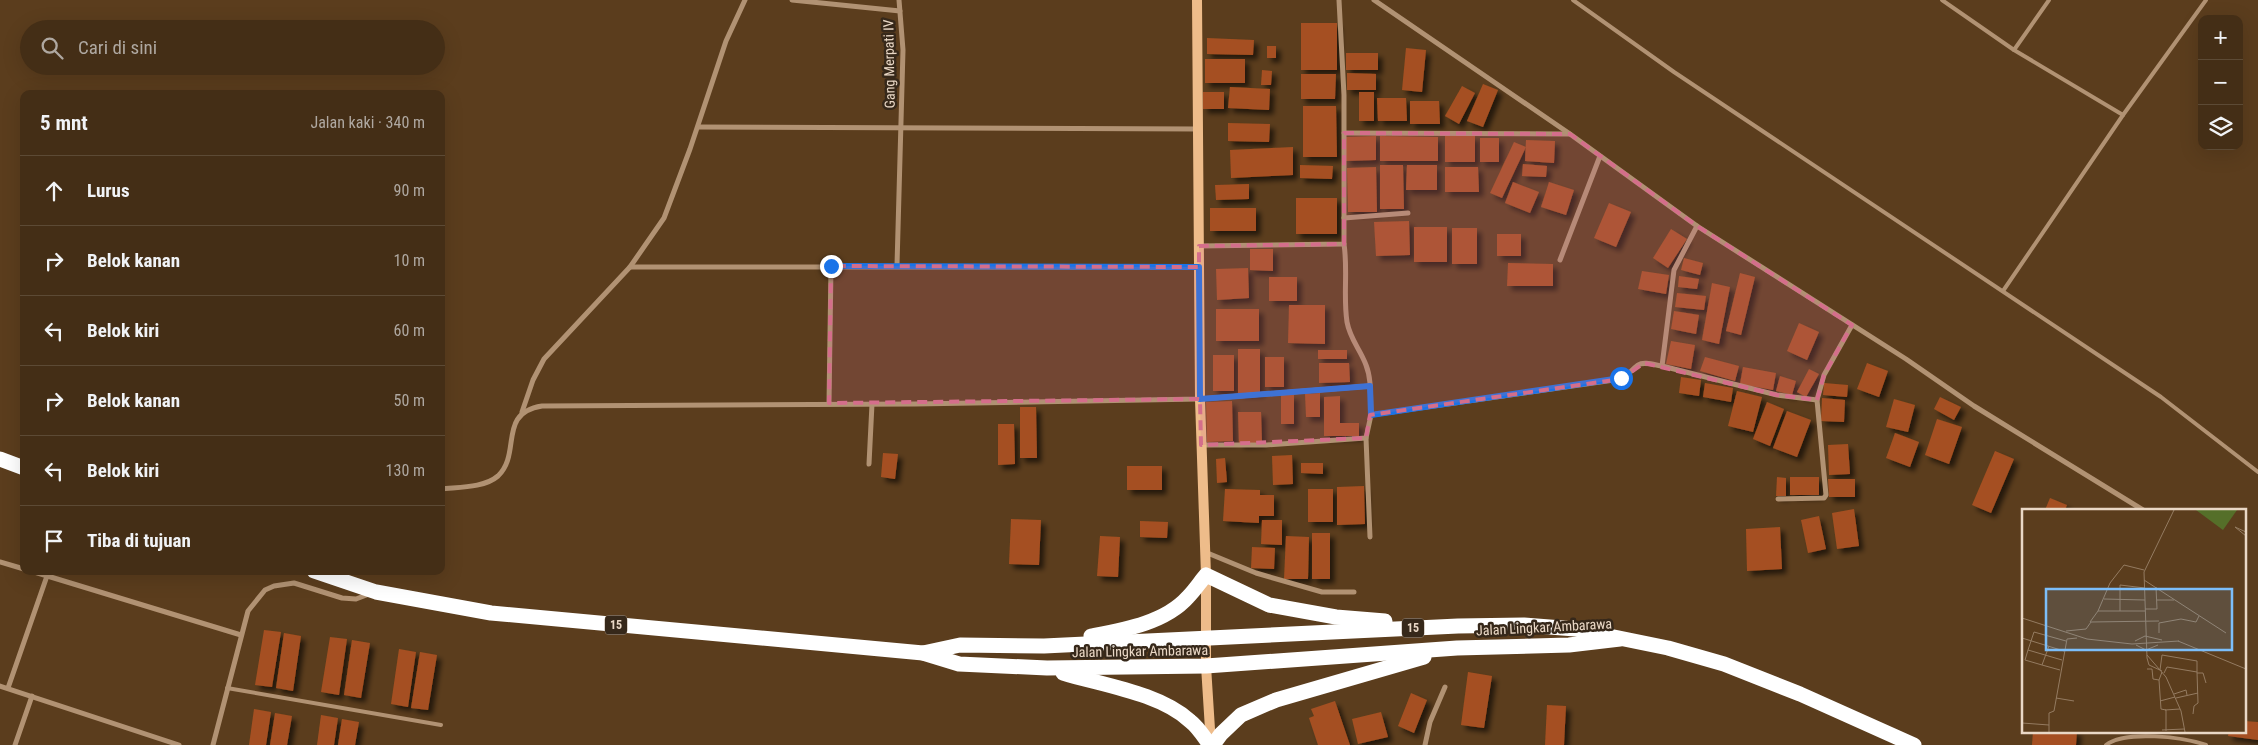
<!DOCTYPE html>
<html lang="id">
<head>
<meta charset="utf-8">
<style>
  body { margin:0; font-family:"Roboto Condensed",sans-serif; background:#4e3a23; color:#f1f3f6 }
  .controls { position:absolute; right:15px; top:15px; display:grid; overflow:hidden; border-radius:10px; box-shadow:0 5px 20px #0002 }
  .controls button { width:45px; height:45px; display:grid; place-items:center; padding:0; border:0; border-bottom:1px solid #5c4a35; background:#442e16; color:#f1f3f6; font:25px sans-serif }
  .stop { position:absolute; width:15px; height:15px; margin:-11px; border:4px solid #1a73e8; border-radius:50%; background:#fff }
  .stop.end { background:#1a73e8; border-color:#fff; box-shadow:0 1px 5px #0008 }
  .list { margin:0; padding:0; list-style:none }
  h2 { display:flex; justify-content:space-between; align-items:center; height:65px; margin:0; padding:0 20px; font-size:21px }
  h2 small { font-size:16px; font-weight:400; color:#afa8a1 }
  .list li { display:grid; grid-template-columns:32px 1fr auto; gap:15px; align-items:center; box-sizing:border-box; height:70px; padding:0 20px; border-top:1px solid #5c4a35 }
  .list b { display:block; font-size:19px; white-space:nowrap }
  .list em { font-size:16px; font-style:normal; color:#afa8a1 }
  .icon { flex:none; width:28px; height:28px; fill:none; stroke:currentColor; stroke-width:2; stroke-linecap:round; stroke-linejoin:round }
  .map { position:relative; flex:none; width:2258px; height:745px; overflow:hidden }
  .search { position:absolute; background:#442e16; box-shadow:0 5px 20px #0002; left:20px; top:20px; width:425px; height:55px; display:flex; align-items:center; gap:12px; box-sizing:border-box; padding:0 18px; border-radius:28px; color:#afa8a1; font-size:19px }
  .panel { position:absolute; background:#442e16; box-shadow:0 5px 20px #0002; left:20px; top:90px; width:425px; height:485px; border-radius:10px }
  .map>svg:first-child { display:block }
  .building { fill:#a55020; filter:url(#shadow) }
  .lines { fill:none; stroke-linecap:round; stroke-linejoin:round }
  .lane { stroke:#b19273; stroke-width:4 }
  .street { stroke:#b19273; stroke-width:5 }
  .secondary { stroke:#eebc8a; stroke-width:10 }
  .highway { stroke:#fff; stroke-width:15 }
  .route { stroke:#1a73e8; stroke-width:6 }
  .marked { fill:#d46e8b; fill-opacity:0.2; stroke:#d46e8b; stroke-width:4; stroke-dasharray:10 6; stroke-linejoin:round }
  .labels { text-anchor:middle; dominant-baseline:central; stroke-width:5; stroke-linejoin:round; paint-order:stroke }
  .shield { fill:#36281a; stroke:#b4a392; stroke-width:1 }
  .shield-label { font-size:12px; font-weight:bold; fill:#ead8c6 }
  .street-label { font-size:14px; fill:#ead8c6; stroke:#36281a }
  .inset-road { fill:none; stroke:#947b61; stroke-width:1 }
  .view { fill:#7cbef9; fill-opacity:0.15; stroke:#7cbef9; stroke-width:2.5 }
  .inset-edge { fill:none; stroke:#ead8c6; stroke-width:2.5 }
</style>
</head>
<body>
<div class="map">
<svg width="2258" height="745" viewBox="0 0 2258 745">
  <defs>
    <filter id="shadow"><feDropShadow dx="4.5" dy="4.5" stdDeviation="2.5" flood-color="#0009"/></filter>
  </defs>
  <rect width="100%" height="100%" fill="#5b3d1d"/>
  <g class="building">
    <rect x="1301" y="23" width="36" height="47"/>
    <polygon points="1207,38 1254,40 1253,55 1207,54"/>
    <rect x="1267" y="46" width="9" height="12"/>
    <polygon points="1406,48 1426,50 1422,92 1402,90"/>
    <rect x="1346" y="53" width="32" height="17"/>
    <rect x="1205" y="59" width="40" height="24"/>
    <polygon points="1262,70 1272,71 1271,85 1261,85"/>
    <polygon points="1347,73 1376,74 1376,90 1347,90"/>
    <polygon points="1301,74 1336,74 1335,99 1301,99"/>
    <polygon points="1483,84 1498,90 1483,127 1467,121"/>
    <polygon points="1462,86 1475,93 1459,124 1445,116"/>
    <polygon points="1230,87 1270,89 1269,110 1228,108"/>
    <rect x="1203" y="92" width="21" height="17"/>
    <rect x="1359" y="92" width="15" height="29"/>
    <polygon points="1377,98 1406,98 1407,121 1378,121"/>
    <polygon points="1410,101 1439,101 1440,124 1410,124"/>
    <polygon points="1303,106 1336,106 1337,157 1303,157"/>
    <polygon points="1228,123 1270,124 1269,142 1228,141"/>
    <polygon points="1376,136 1376,160 1346,161 1345,137"/>
    <polygon points="1380,136 1438,137 1438,161 1380,161"/>
    <rect x="1445" y="136" width="30" height="26"/>
    <rect x="1480" y="138" width="19" height="24"/>
    <polygon points="1526,140 1555,141 1554,163 1525,161"/>
    <polygon points="1514,142 1526,147 1502,198 1490,193"/>
    <polygon points="1293,147 1293,175 1231,178 1230,150"/>
    <polygon points="1523,164 1547,166 1546,177 1522,176"/>
    <polygon points="1300,165 1333,166 1332,179 1300,178"/>
    <polygon points="1380,165 1403,165 1404,209 1380,209"/>
    <polygon points="1407,165 1437,165 1437,190 1406,190"/>
    <polygon points="1376,167 1377,212 1348,212 1347,168"/>
    <polygon points="1445,167 1478,167 1479,192 1445,192"/>
    <polygon points="1513,182 1539,192 1530,213 1505,203"/>
    <polygon points="1549,182 1574,190 1566,215 1541,207"/>
    <polygon points="1249,184 1249,199 1216,200 1215,185"/>
    <rect x="1296" y="198" width="41" height="36"/>
    <polygon points="1609,203 1631,212 1616,247 1594,238"/>
    <rect x="1210" y="208" width="46" height="23"/>
    <polygon points="1409,221 1410,255 1376,256 1374,222"/>
    <rect x="1414" y="227" width="33" height="35"/>
    <rect x="1452" y="228" width="25" height="36"/>
    <polygon points="1671,229 1687,239 1668,268 1653,258"/>
    <rect x="1497" y="234" width="24" height="22"/>
    <polygon points="1250,249 1273,249 1273,271 1250,270"/>
    <polygon points="1684,258 1703,263 1700,275 1681,270"/>
    <polygon points="1508,263 1553,264 1553,286 1507,286"/>
    <polygon points="1248,268 1249,298 1217,300 1216,269"/>
    <polygon points="1642,271 1669,275 1666,294 1638,289"/>
    <polygon points="1740,273 1755,277 1741,335 1726,331"/>
    <polygon points="1679,276 1699,279 1697,289 1678,287"/>
    <rect x="1269" y="277" width="28" height="24"/>
    <polygon points="1712,283 1730,287 1719,344 1702,340"/>
    <polygon points="1677,293 1706,296 1704,310 1675,307"/>
    <polygon points="1289,305 1325,305 1325,344 1288,343"/>
    <rect x="1216" y="309" width="43" height="32"/>
    <polygon points="1674,311 1699,315 1696,334 1671,329"/>
    <polygon points="1799,323 1819,332 1807,360 1787,351"/>
    <polygon points="1671,341 1695,345 1691,369 1666,364"/>
    <rect x="1238" y="349" width="22" height="44"/>
    <rect x="1318" y="350" width="29" height="9"/>
    <rect x="1213" y="355" width="21" height="36"/>
    <rect x="1265" y="357" width="19" height="30"/>
    <polygon points="1705,357 1739,366 1735,381 1700,371"/>
    <polygon points="1319,363 1349,363 1350,382 1319,383"/>
    <polygon points="1867,363 1888,371 1879,397 1857,389"/>
    <polygon points="1743,367 1776,373 1773,390 1740,384"/>
    <polygon points="1809,369 1819,374 1806,397 1797,392"/>
    <polygon points="1780,376 1796,381 1792,395 1776,391"/>
    <polygon points="1681,377 1701,380 1699,396 1679,393"/>
    <polygon points="1705,383 1733,388 1731,402 1703,397"/>
    <polygon points="1824,383 1848,385 1847,397 1823,395"/>
    <polygon points="1737,391 1762,397 1753,432 1728,426"/>
    <polygon points="1320,393 1320,417 1306,417 1305,394"/>
    <rect x="1281" y="395" width="13" height="29"/>
    <polygon points="1340,396 1340,423 1359,423 1359,436 1324,436 1324,397"/>
    <polygon points="1940,397 1961,407 1954,420 1934,409"/>
    <polygon points="1822,398 1845,400 1844,422 1821,421"/>
    <polygon points="1894,399 1915,405 1908,432 1886,427"/>
    <polygon points="1232,401 1233,441 1207,442 1206,402"/>
    <polygon points="1767,402 1784,409 1770,446 1753,439"/>
    <polygon points="1020,407 1036,407 1037,458 1020,458"/>
    <polygon points="1787,411 1811,420 1797,457 1773,448"/>
    <polygon points="1238,412 1261,412 1262,443 1239,444"/>
    <polygon points="1937,419 1962,427 1949,464 1925,455"/>
    <polygon points="998,424 1014,424 1015,464 998,465"/>
    <polygon points="1895,433 1919,442 1910,467 1886,458"/>
    <polygon points="1848,444 1850,474 1829,475 1828,445"/>
    <polygon points="1995,451 2014,459 1991,513 1972,505"/>
    <polygon points="883,453 898,454 895,479 881,477"/>
    <polygon points="1292,455 1293,484 1273,485 1272,456"/>
    <polygon points="1225,458 1227,482 1217,483 1216,459"/>
    <polygon points="1301,463 1323,463 1323,474 1301,473"/>
    <rect x="1127" y="466" width="35" height="24"/>
    <polygon points="1777,477 1786,478 1786,496 1776,496"/>
    <rect x="1790" y="477" width="29" height="18"/>
    <polygon points="1828,479 1855,479 1855,497 1829,497"/>
    <polygon points="1364,486 1365,524 1337,525 1337,487"/>
    <polygon points="1225,489 1260,490 1260,495 1274,495 1274,516 1259,516 1259,523 1223,521"/>
    <rect x="1308" y="489" width="25" height="33"/>
    <polygon points="2050,498 2067,505 2065,510 2045,510"/>
    <polygon points="1854,509 1859,546 1837,549 1832,513"/>
    <polygon points="1819,516 1826,549 1808,553 1801,520"/>
    <polygon points="1011,519 1041,520 1039,565 1009,564"/>
    <polygon points="1262,520 1282,520 1282,545 1261,544"/>
    <polygon points="1140,521 1168,522 1167,538 1140,537"/>
    <polygon points="1780,527 1782,569 1747,571 1746,529"/>
    <rect x="1312" y="533" width="18" height="46"/>
    <polygon points="1100,536 1120,537 1118,577 1097,576"/>
    <polygon points="1286,536 1309,537 1308,579 1284,579"/>
    <polygon points="1252,547 1275,548 1274,569 1251,568"/>
    <polygon points="264,630 281,632 272,687 255,685"/>
    <polygon points="284,633 301,636 293,691 276,688"/>
    <polygon points="330,637 347,639 339,695 321,692"/>
    <polygon points="352,640 370,643 361,698 344,695"/>
    <polygon points="399,649 416,652 408,707 391,704"/>
    <polygon points="420,652 437,655 428,710 411,708"/>
    <polygon points="1468,672 1492,676 1484,728 1461,725"/>
    <polygon points="1411,693 1427,700 1414,733 1398,726"/>
    <polygon points="1335,701 1350,745 1318,745 1309,718 1314,716 1311,709"/>
    <polygon points="1547,705 1566,706 1564,745 1545,745"/>
    <polygon points="254,709 271,712 266,745 249,745"/>
    <polygon points="1381,712 1388,737 1358,744 1352,719"/>
    <polygon points="275,713 292,716 287,745 270,745"/>
    <polygon points="321,715 338,718 334,745 317,745"/>
    <polygon points="342,719 359,722 355,745 338,745"/>
    <polygon points="2244,721 2258,722 2258,740 2228,736 2229,731 2244,731"/>
    <polygon points="2033,731 2077,731 2076,745 2032,745"/>
  </g>
  <g class="lines">
    <g class="lane">
      <polyline points="1573,0 1674,72 2161,397 2258,472"/>
      <polyline points="1942,0 2014,50 2123,115 2206,0"/>
      <polyline points="2014,50 2049,0"/>
      <polyline points="2003,291 2123,115"/>
      <polyline points="227,688 441,725"/>
      <path d="M2106,745C2125,730 2184,737 2206,745"/>
    </g>
    <g class="street">
      <polyline points="792,0 900,11"/>
      <polyline points="1374,0 1570,134 1697,226 1906,359 1974,406 2143,510"/>
      <polyline points="698,127 1198,129"/>
      <polyline points="1344,133 1570,134"/>
      <polyline points="1344,218 1408,213"/>
      <path d="M1344,244C1348,270 1343,296 1347,322C1350,339 1360,349 1366,365C1372,380 1370,398 1371,415"/>
      <polyline points="1199,246 1344,244 1344,95 1339,0"/>
      <polyline points="1560,260 1600,156"/>
      <polyline points="897,265 903,50 899,0"/>
      <polyline points="630,267 664,218 690,149 726,41 745,0"/>
      <polyline points="1662,366 1674,270 1697,226"/>
      <polyline points="829,403 831,266"/>
      <polyline points="522,412 533,380 544,359 630,267 1199,267"/>
      <polyline points="1202,445 1266,445 1366,438"/>
      <polyline points="869,464 872,404"/>
      <path d="M441,489C459,487 484,488 498,476C522,453 497,413 542,406L915,404L1200,399L1370,386"/>
      <polyline points="1778,499 1824,498 1826,495 1817,400"/>
      <path d="M1370,537L1366,438L1371,415L1621,379C1629,375 1631,370 1638,365C1644,361 1655,365 1662,366L1777,395L1817,400L1824,375L1852,325"/>
      <polyline points="1205,552 1256,573 1322,592 1354,592"/>
      <polyline points="0,562 24,569"/>
      <polyline points="31,571 241,635"/>
      <polyline points="0,686 179,745"/>
      <polyline points="8,688 47,576"/>
      <polyline points="15,745 32,696"/>
      <polyline points="213,745 248,611 265,590 274,586 294,583 342,598 356,599 369,594"/>
      <polyline points="1425,745 1430,722 1445,687"/>
    </g>
    <polyline class="secondary" points="1197,0 1200,399 1206,575 1206,666 1211,745"/>
    <g class="highway">
      <polyline points="0,459 24,468"/>
      <polyline points="314,571 376,592 491,613 923,653 959,664 1047,668 1206,666 1457,648 1569,645 1620,639"/>
      <path d="M1091,636C1123,630 1165,623 1188,597C1195,590 1200,582 1206,575L1269,605L1336,617L1385,621"/>
      <polyline points="923,653 960,645 1044,646 1458,626 1524,625 1575,629 1668,648 1724,664 1800,694 1914,745"/>
      <path d="M1063,673C1102,685 1160,693 1190,721C1198,727 1204,737 1210,745"/>
      <polyline points="1213,745 1221,734 1241,715 1276,700 1424,657"/>
    </g>
  </g>
  <g class="lines">
    <polyline class="route" points="831,266 1199,267 1200,399 1370,386 1371,415 1621,378"/>
  </g>
  <path class="marked" d="M1344,133L1570,134L1697,226L1852,325L1824,375L1817,400L1777,395L1644,363L1621,379L1370,415L1366,438L1201,445L1200,399L829,403L831,266L1199,267V246L1344,244Z"/>
  <g class="labels">
    <g class="shield">
      <rect x="605" y="615.5" width="22" height="19" rx="4"/>
      <rect x="1402" y="618.5" width="22" height="19" rx="4"/>
    </g>
    <g class="shield-label">
      <text x="616" y="625">15</text>
      <text x="1413" y="628">15</text>
    </g>
    <g class="street-label">
      <text transform="translate(889 64) rotate(-91)">Gang Merpati IV</text>
      <text transform="translate(1544 627) rotate(-3)">Jalan Lingkar Ambarawa</text>
      <text transform="translate(1140 651) rotate(-1)">Jalan Lingkar Ambarawa</text>
    </g>
  </g>
  <g transform="translate(2022 509)">
    <rect width="224" height="224" fill="#5b3d1d"/>
    <path d="M174,1H215L201,21Z" fill="#556f29"/>
    <path class="inset-road" d="M224,23L213,18L224,27M122,71L204,124M82,90L123,91M135,91H152M123,100H135L134,78M76,102L88,74L102,56L122,61M98,102V76L123,79M0,109L65,130L110,135L157,132M68,113L76,102H123M44,122L64,120L69,113L137,112M137,124V114L159,110L174,113L177,107M0,129L42,142M113,132L123,127L140,131M156,132L224,160M114,136L124,141L136,136M27,137L20,156L38,161M6,141L3,151L20,156M125,146L144,168L159,202L163,223M40,151L6,141L12,123L44,132M125,160H130L131,170L137,171M138,161L140,146L175,152V163M140,162L127,156L125,149L122,63L152,1M140,163L137,171L139,200L144,201V222M142,164L145,158L175,163L176,194L172,197L171,205M175,164H181L184,174M152,185L164,181L165,186M34,189L52,192M154,189L176,184M138,192L153,188M143,201L158,200M0,214L27,216M140,221L162,220M27,223V204L32,202L45,130L55,129"/>
    <path class="view" d="M24,80H210V141H24Z"/>
    <rect width="224" height="224" class="inset-edge"/>
  </g>
</svg>
<div class="controls">
<button>+</button>
<button>−</button>
<button><svg class="icon" aria-label="layers" viewBox="0 0 24 24"><path d="M12 4l9 5-9 5-9-5zM3 14l9 5 9-5"/></svg></button>
</div>
<div class="stop" style="left:1621px;top:378px"></div>
<div class="stop end" style="left:831px;top:266px"></div>
<div class="search"><svg class="icon" aria-label="search" viewBox="0 0 24 24"><circle cx="10" cy="10" r="6"/><path d="M15 15l6 6"/></svg>Cari di sini</div>
<section class="panel">
<h2>5 mnt<small>Jalan kaki · 340 m</small></h2>
<ul class="list">
<li><svg class="icon" aria-label="ahead" viewBox="0 0 24 24"><path d="M12 20V5M6 11l6-6 6 6"/></svg><div><b>Lurus</b></div><em>90 m</em></li>
<li><svg class="icon" aria-label="right" viewBox="0 0 24 24"><path d="M7 20v-9h11M14 6l5 5-5 5"/></svg><div><b>Belok kanan</b></div><em>10 m</em></li>
<li><svg class="icon" aria-label="left" viewBox="0 0 24 24"><path d="M17 20v-9H6M10 6l-5 5 5 5"/></svg><div><b>Belok kiri</b></div><em>60 m</em></li>
<li><svg class="icon" aria-label="right" viewBox="0 0 24 24"><path d="M7 20v-9h11M14 6l5 5-5 5"/></svg><div><b>Belok kanan</b></div><em>50 m</em></li>
<li><svg class="icon" aria-label="left" viewBox="0 0 24 24"><path d="M17 20v-9H6M10 6l-5 5 5 5"/></svg><div><b>Belok kiri</b></div><em>130 m</em></li>
<li><svg class="icon" aria-label="arrive" viewBox="0 0 24 24"><path d="M6 21V4h12l-3 4 3 4H6"/></svg><div><b>Tiba di tujuan</b></div></li>
</ul>
</section>
</div>
</body>
</html>
